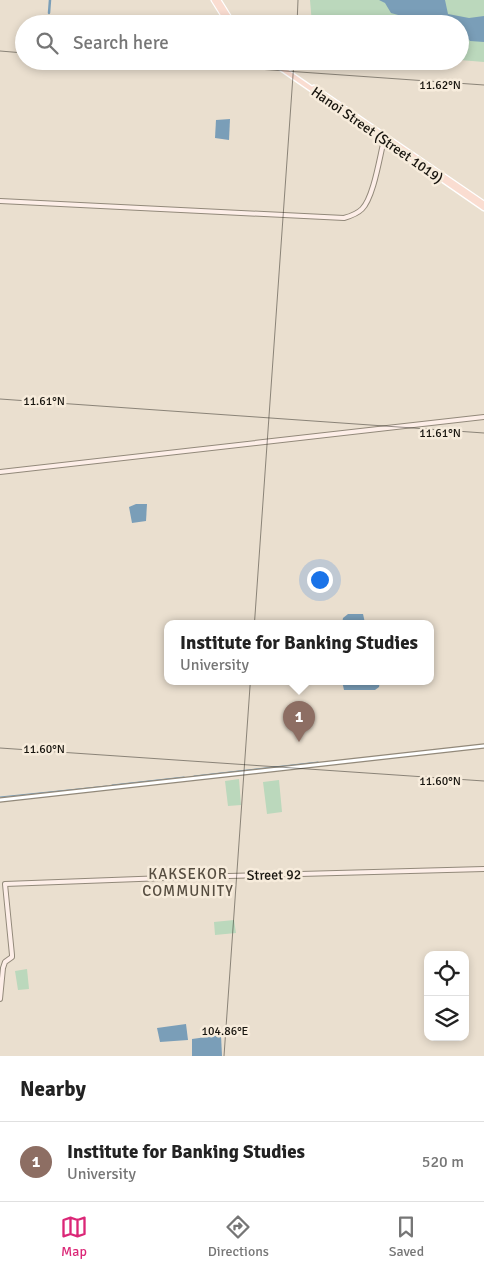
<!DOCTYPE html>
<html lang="en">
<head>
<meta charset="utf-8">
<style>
  body { margin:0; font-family:Signika,sans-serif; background:#f6f6f6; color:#222 }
  .controls { position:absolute; right:15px; bottom:15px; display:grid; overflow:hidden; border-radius:10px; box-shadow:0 2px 8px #0003 }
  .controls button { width:45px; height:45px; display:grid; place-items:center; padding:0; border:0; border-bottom:1px solid #e0e0e0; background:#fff; color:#222; font:25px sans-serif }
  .you { position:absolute; left:319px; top:579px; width:18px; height:18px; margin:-12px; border:4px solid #fff; border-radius:50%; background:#1a73e8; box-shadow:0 0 0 8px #1a73e833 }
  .badge { display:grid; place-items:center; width:32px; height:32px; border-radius:50%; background:#db2777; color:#fff; font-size:16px; font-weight:700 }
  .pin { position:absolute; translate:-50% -41px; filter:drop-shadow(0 1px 2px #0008) }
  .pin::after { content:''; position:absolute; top:26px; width:18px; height:15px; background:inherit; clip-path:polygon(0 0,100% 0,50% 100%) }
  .popup { position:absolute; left:164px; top:620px; width:270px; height:65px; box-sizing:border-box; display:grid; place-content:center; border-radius:10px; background:#fff; filter:drop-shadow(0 1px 4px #0005); font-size:16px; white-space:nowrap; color:#767676 }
  .popup b { font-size:19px; color:#222 }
  .popup::after { content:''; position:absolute; left:50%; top:100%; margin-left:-10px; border:10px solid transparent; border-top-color:#fff }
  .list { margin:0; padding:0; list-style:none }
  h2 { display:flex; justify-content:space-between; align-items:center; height:65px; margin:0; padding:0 20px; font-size:21px }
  h2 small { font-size:16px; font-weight:400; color:#767676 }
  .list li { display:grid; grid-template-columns:32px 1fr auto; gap:15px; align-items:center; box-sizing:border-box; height:80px; padding:0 20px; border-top:1px solid #e0e0e0 }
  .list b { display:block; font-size:19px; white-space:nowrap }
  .list p { margin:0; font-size:16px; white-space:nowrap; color:#767676 }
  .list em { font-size:16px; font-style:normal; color:#767676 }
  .icon { flex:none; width:28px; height:28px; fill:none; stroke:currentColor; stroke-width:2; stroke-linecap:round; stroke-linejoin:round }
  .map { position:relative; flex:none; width:484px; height:1056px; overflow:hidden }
  .search { position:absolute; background:#fff; box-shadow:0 2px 8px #0003; left:15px; right:15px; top:15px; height:55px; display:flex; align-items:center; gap:12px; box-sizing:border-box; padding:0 18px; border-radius:28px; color:#767676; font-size:19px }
  .sheet { height:145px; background:#fff }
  nav { display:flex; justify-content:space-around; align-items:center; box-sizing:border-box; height:70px; border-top:1px solid #e0e0e0; background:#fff; font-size:14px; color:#767676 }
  nav a { display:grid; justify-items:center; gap:2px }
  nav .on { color:#db2777 }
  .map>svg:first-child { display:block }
  .green { fill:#bbd8bc }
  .water { fill:#7a9eb8 }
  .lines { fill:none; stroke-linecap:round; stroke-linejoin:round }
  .stream { stroke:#7a9eb8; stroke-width:1 }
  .canal { stroke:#7a9eb8; stroke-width:2.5 }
  .tertiary-casing { stroke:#92897a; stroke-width:5.5 }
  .secondary-casing { stroke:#92897a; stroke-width:6 }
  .primary-casing { stroke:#fff; stroke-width:7 }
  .tertiary { stroke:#fff; stroke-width:3 }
  .secondary { stroke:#fdeee8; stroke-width:4 }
  .primary { stroke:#faddd1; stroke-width:4.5 }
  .ticks { fill:none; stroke:#17140e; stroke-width:1; stroke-opacity:0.45 }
  .labels { text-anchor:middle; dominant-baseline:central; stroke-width:5; stroke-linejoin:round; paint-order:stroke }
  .street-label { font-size:14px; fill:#17140e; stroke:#f7ecdc }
  .neighbourhood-label { font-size:15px; letter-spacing:1px; fill:#564d40; stroke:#f7ecdc }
  .ticks-label { font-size:12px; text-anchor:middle; fill:#17140e; stroke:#f7ecdc; stroke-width:5; stroke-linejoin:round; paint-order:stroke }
</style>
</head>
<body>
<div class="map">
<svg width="484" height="1056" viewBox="0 0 484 1056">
  <rect width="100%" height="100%" fill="#eadfcf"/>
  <g class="green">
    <polygon points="310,0 484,0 484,62 460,60 460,24 312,24"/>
    <polygon points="239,779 241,805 228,806 225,781"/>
    <polygon points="279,780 282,812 267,814 263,782"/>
    <polygon points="234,920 236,933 215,935 214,922"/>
    <polygon points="27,969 29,989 18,990 15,971"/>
  </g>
  <g class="water">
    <polygon points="379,0 445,0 448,14 469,18 484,16 484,42 470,41 462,30 460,29 460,24 448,24 445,22 435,24 423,22 391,13 385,3"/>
    <polygon points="230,119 229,140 215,138 216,120"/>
    <polygon points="136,504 147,504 146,521 132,523 129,507"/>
    <polygon points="348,614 363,614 365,623 342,623 343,618"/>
    <polygon points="342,681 380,681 379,687 375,690 344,690"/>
    <polygon points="186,1024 188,1040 160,1042 157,1028"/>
    <polygon points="221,1035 222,1056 192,1056 192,1039"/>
  </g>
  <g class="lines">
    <g class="stream">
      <polyline points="194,776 318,762"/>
      <polyline points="112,785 184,777"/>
      <polyline points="0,797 107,786"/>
    </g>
    <polyline class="canal" points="49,13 50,0"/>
    <g class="tertiary-casing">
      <polyline id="tertiary" points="0,800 484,746"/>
    </g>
    <g class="secondary-casing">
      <g id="secondary">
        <path d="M0,201L344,218C351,216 357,214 362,209C373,198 379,161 383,144L386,139"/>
        <polyline points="0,472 484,417"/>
        <polyline points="0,999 3,968 5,962 12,957 12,955 5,884 192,877 484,869"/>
      </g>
    </g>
    <g class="primary-casing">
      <g id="primary">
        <polyline points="214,0 229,24"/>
        <polyline points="218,0 233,24"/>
        <polyline points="271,61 484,208"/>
        <polyline points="276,61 287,69"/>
        <polyline points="314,88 484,204"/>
      </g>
    </g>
    <use href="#tertiary" class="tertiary"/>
    <use href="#secondary" class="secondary"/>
    <use href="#primary" class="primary"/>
  </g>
  <path class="ticks" d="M297,24L298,0M0,51L24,53M144,61L484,85M0,399L484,433M0,748L484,781M224,1056L294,61"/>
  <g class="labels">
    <g class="street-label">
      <text transform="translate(377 135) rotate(35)">Hanoi Street (Street 1019)</text>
      <text transform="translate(274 875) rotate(-1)">Street 92</text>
    </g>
    <g class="neighbourhood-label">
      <text x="188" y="874">KAKSEKOR<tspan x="188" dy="17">COMMUNITY</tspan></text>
    </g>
  </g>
  <g class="ticks-label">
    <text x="440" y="89">11.62°N</text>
    <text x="44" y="405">11.61°N</text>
    <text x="440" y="437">11.61°N</text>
    <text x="44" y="753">11.60°N</text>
    <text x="440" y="785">11.60°N</text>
    <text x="225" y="1035">104.86°E</text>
  </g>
</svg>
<div class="controls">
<button><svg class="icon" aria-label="locate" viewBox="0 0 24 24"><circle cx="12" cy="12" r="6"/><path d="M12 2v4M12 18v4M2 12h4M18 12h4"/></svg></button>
<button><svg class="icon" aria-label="layers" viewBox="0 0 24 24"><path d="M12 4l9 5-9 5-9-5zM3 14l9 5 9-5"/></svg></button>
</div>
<div class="you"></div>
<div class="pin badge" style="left:299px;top:742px;background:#8d6e63">1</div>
<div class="popup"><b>Institute for Banking Studies</b>University</div>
<div class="search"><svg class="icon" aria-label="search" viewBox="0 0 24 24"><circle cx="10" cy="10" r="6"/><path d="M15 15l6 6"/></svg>Search here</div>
</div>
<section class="sheet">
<h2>Nearby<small></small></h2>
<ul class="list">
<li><span class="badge" style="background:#8d6e63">1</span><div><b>Institute for Banking Studies</b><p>University</p></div><em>520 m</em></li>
</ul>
</section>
<nav>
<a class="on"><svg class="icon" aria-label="map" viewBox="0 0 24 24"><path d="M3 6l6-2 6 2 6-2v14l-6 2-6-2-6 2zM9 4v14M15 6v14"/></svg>Map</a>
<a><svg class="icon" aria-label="directions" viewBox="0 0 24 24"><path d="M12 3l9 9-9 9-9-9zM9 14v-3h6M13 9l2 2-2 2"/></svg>Directions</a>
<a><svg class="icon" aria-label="saved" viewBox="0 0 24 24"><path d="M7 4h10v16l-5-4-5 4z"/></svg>Saved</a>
</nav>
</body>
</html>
